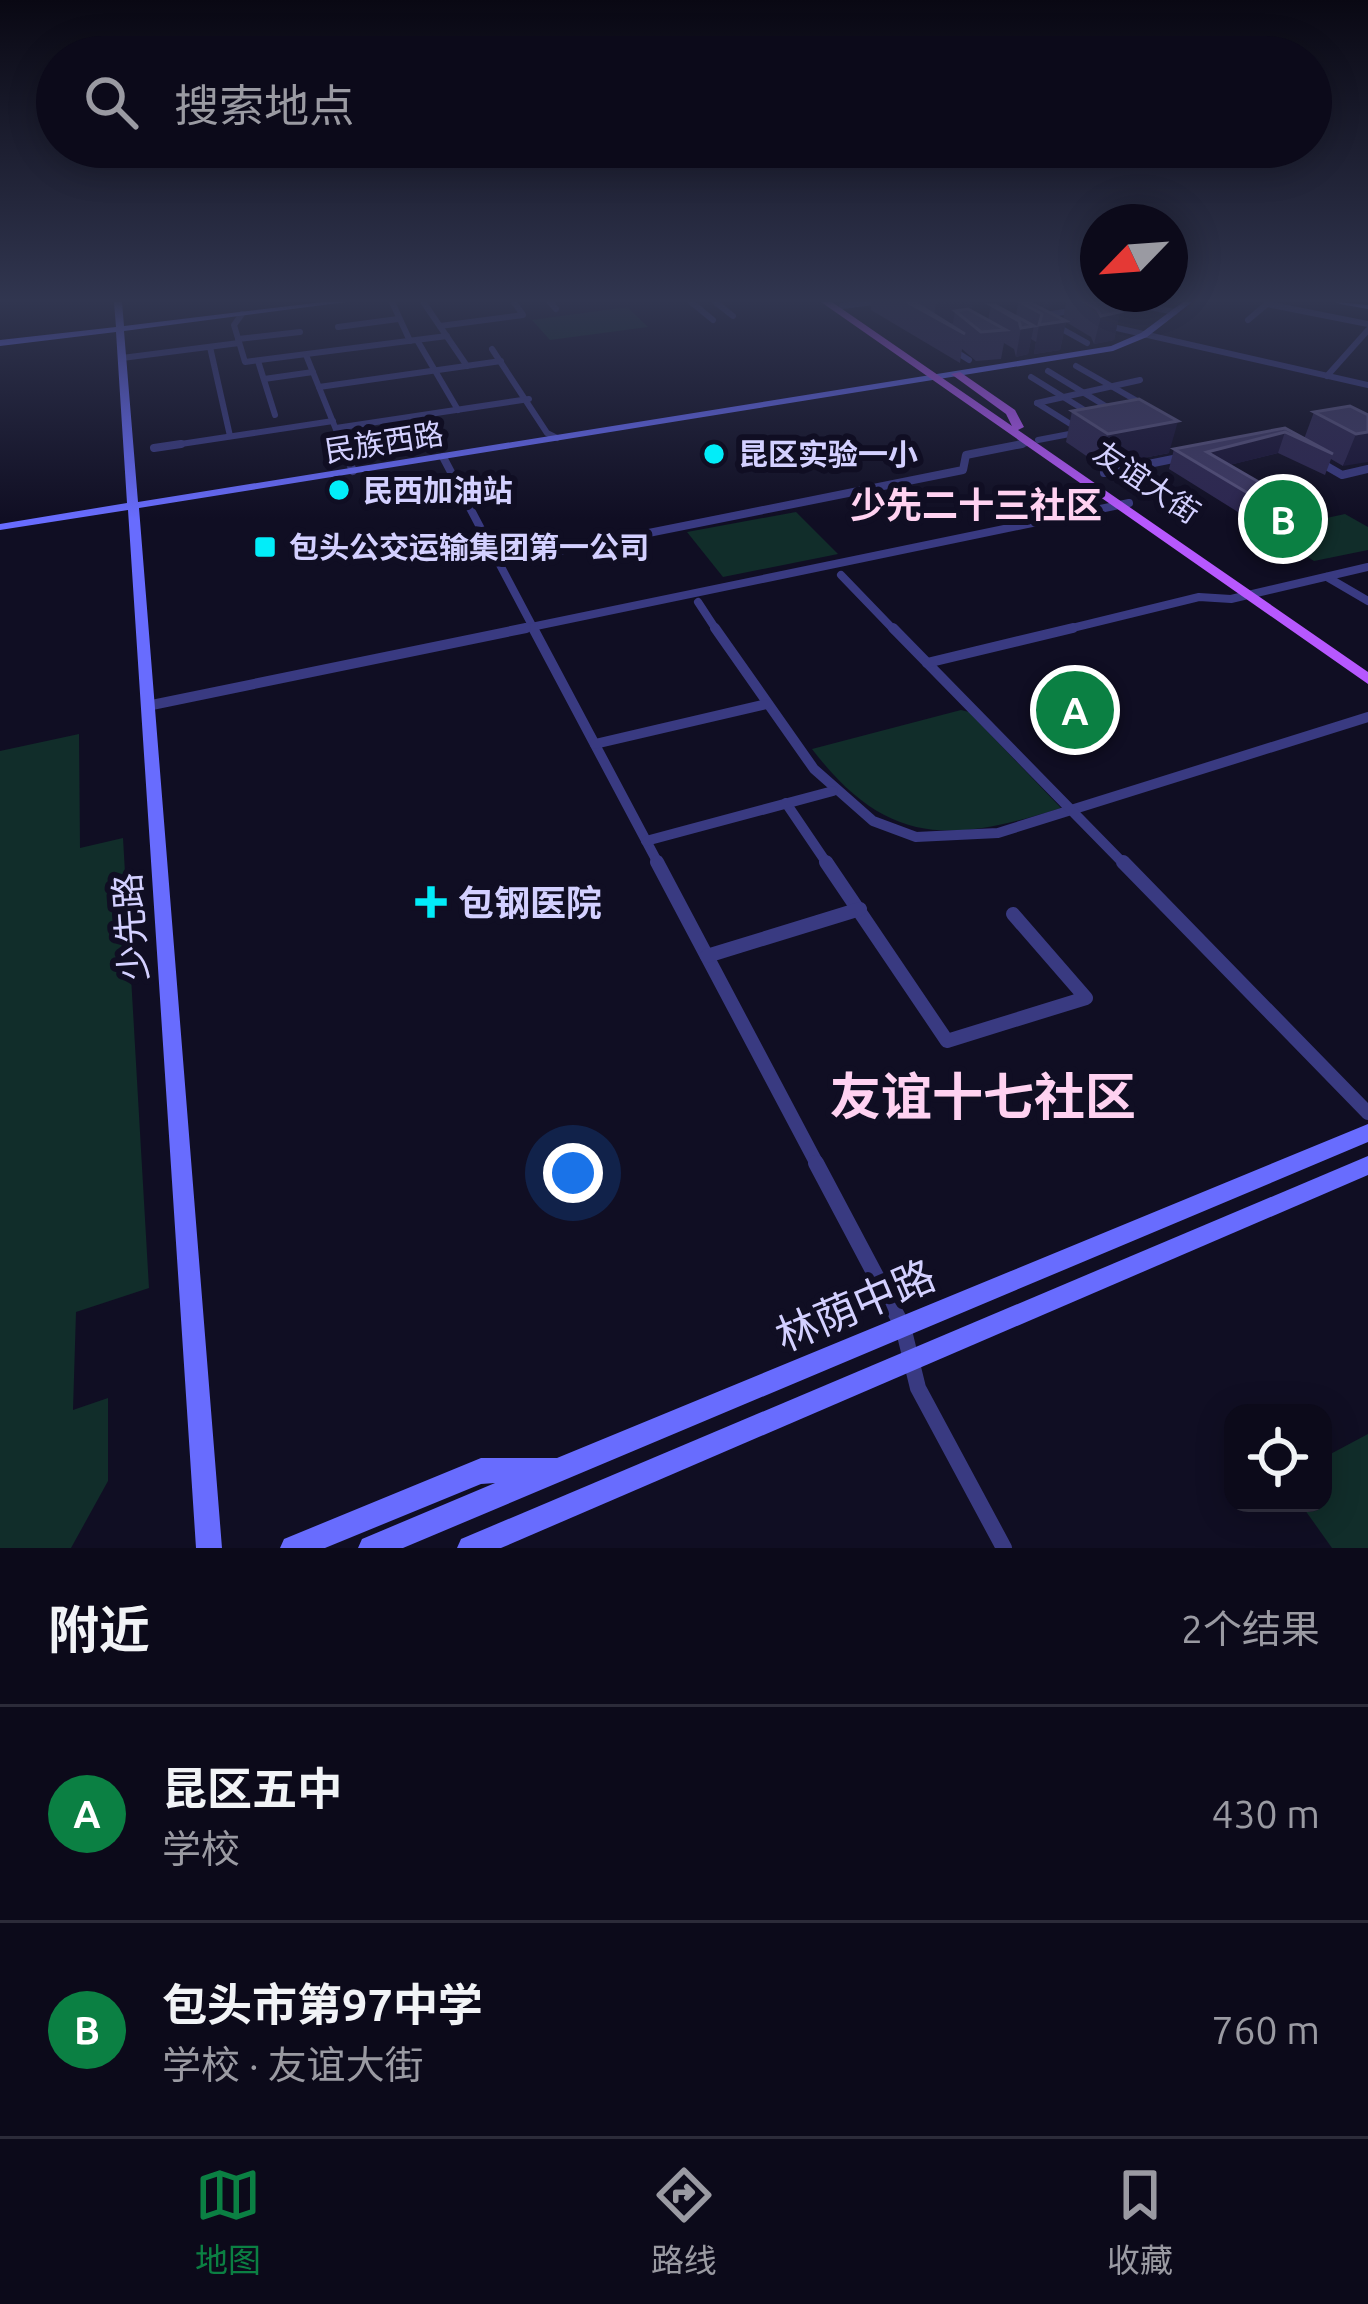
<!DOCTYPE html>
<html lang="zh">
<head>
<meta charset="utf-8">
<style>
  body { margin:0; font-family:Ubuntu,"Noto Sans SC",sans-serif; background:#1a1827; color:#f1f3f6 }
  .controls { position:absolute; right:36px; bottom:36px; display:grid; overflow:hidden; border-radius:24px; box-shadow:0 6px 30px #0003 }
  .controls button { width:108px; height:108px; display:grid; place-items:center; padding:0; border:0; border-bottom:3px solid #2c2b39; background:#0c0a1a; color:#f1f3f6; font:60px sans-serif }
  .compass { position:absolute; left:1080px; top:204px; width:108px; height:108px; border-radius:50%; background:#0c0a1a; box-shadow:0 6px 30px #0003; rotate:245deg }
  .you { position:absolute; left:573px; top:1173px; width:42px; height:42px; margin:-30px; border:9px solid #fff; border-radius:50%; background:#1a73e8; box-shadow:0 0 0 18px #1a73e833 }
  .badge { display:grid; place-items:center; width:78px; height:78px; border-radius:50%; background:#0b8043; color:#fff; font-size:39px; font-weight:700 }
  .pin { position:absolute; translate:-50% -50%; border:6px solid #fff; box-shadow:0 3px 12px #0006 }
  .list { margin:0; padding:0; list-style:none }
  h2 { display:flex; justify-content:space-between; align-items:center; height:156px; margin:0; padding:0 48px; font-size:51px }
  h2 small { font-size:39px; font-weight:400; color:#9a9aa2 }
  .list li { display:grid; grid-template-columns:78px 1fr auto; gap:36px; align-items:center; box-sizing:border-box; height:216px; padding:0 48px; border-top:3px solid #2c2b39 }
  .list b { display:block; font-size:45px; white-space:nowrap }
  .list p { margin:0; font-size:39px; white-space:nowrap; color:#9a9aa2 }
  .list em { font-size:39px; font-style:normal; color:#9a9aa2 }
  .icon { flex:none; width:66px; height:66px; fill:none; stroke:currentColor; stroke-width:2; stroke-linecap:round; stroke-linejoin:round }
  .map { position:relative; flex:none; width:1368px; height:1548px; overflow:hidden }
  .search { position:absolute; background:#0c0a1a; box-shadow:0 6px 30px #0003; left:36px; right:36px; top:36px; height:132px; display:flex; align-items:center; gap:30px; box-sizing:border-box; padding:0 42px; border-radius:66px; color:#9a9aa2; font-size:45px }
  .sheet { height:588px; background:#0c0a1a }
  nav { display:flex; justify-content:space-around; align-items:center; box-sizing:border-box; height:168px; border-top:3px solid #2c2b39; background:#0c0a1a; font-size:33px; color:#9a9aa2 }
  nav a { display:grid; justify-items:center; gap:6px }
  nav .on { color:#0b8043 }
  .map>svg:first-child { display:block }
  .green { fill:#112d2a }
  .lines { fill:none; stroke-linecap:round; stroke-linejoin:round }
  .street-far4 { stroke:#393a81; stroke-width:6 }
  .street-far3 { stroke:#393a81; stroke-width:8 }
  .street-far2 { stroke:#393a81; stroke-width:10 }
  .street-far1 { stroke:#393a81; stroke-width:14 }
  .street { stroke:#393a81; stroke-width:16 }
  .secondary { fill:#686cfe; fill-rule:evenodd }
  .primary { fill:#b758fe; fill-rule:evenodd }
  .wall { fill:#2d2751 }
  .shaded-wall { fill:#1a1537 }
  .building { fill:#3e3964; stroke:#56517c; stroke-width:3 }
  .poi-dot { fill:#02edf9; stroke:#100e23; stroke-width:4.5 }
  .labels { text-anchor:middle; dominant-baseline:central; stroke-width:12; stroke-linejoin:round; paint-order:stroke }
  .far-street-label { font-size:30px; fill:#d3d0ff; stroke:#100e23 }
  .far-poi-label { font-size:30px; font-weight:bold; fill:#d3d0ff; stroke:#100e23; text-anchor:start }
  .far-quarter-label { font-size:36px; font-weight:bold; fill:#ffd2f1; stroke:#100e23 }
  .poi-label { font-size:36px; font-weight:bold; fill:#d3d0ff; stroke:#100e23; text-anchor:start }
  .street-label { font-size:36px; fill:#d3d0ff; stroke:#100e23 }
  .near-street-label { font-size:42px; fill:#d3d0ff; stroke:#100e23 }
  .near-quarter-label { font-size:51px; font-weight:bold; fill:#ffd2f1; stroke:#100e23 }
</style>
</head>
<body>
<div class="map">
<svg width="1368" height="1548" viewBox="0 0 1368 1548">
  <rect width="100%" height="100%" fill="#100e23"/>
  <g class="green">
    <polygon points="627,307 648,327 550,340 532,320"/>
    <polygon points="796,512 838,554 723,577 687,532"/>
    <polygon points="1345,514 1368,527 1368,550 1314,561 1267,531"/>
    <path d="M961,710L969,712L1061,808C951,843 887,847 812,749Z"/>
    <polygon points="79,734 80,848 123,838 149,1288 76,1312 73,1410 108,1398 108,1481 71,1548 0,1548 0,751"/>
    <polygon points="1368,1434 1368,1548 1332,1548 1300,1503 1323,1503 1323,1458"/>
  </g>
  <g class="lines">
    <g class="street-far4">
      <polyline points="392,302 410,341"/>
      <polyline points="550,302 556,309"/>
      <polyline points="691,302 713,320"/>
      <polyline points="715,302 733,316"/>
      <polyline points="1123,302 1175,312"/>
      <polyline points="424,303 467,366"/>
      <polyline points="1267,304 1368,324"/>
      <polyline points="842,306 873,302"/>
      <polyline points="242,314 234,325 245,362 447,336"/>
      <polyline points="1038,316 1064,312"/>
      <polyline points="1248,320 1268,303"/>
      <polyline points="1053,324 1087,343"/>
      <polyline points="440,326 523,315 514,302"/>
      <polyline points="1108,326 1368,385"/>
      <polyline points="338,327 398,319"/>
      <polyline points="238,339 300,332"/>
      <polyline points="417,340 458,410"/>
      <polyline points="210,347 230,436"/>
      <polyline points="950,348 969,360"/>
      <polyline points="492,349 547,433 557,438"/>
      <polyline points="306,355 343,447"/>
      <polyline points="122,358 239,343"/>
      <polyline points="258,361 275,415"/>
      <polyline points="1076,366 1146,406"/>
      <polyline points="1048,371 1112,410"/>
      <polyline points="1327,376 1368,330"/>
      <polyline points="1031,377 1094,416"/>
      <polyline points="264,379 313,372"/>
      <polyline points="319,387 501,361"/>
      <polyline points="1037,403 1140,380"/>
      <polyline points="1037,403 1080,430"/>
      <polyline points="336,428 529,399"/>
      <polyline points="1038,440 1080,432"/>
      <polyline points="161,447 333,421"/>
      <polyline points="1007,447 1027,443"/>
    </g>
    <g class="street-far3">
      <polyline points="342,444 353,471"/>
      <polyline points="154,448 181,444"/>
      <polyline points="443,457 535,631"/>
      <polyline points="1316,460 1342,475 1368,469"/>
      <polyline points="1104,473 1183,457"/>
      <polyline points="499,563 963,470 966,455 1022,444"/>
      <polyline points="841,575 895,631"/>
      <polyline points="1327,577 1368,601"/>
      <polyline points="698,602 717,631"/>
      <polyline points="512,631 1129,503"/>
      <polyline points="1060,631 1199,597 1231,599 1368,567"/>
    </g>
    <g class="street-far2">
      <polyline points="533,628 659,865"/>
      <polyline points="715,628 814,769 873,821 916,837 998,833 1368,717"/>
      <polyline points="893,628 1125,865"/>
      <polyline points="927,663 1073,628"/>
      <polyline points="147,706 526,628"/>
      <polyline points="595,744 767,704"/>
      <polyline points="786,803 828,865"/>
      <polyline points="646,841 833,791"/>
    </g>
    <g class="street-far1">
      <polyline points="657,862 818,1166"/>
      <polyline points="826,862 947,1041 1086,998 1013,914"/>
      <polyline points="1123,862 1368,1113"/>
      <polyline points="707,956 860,909"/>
    </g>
    <polyline class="street" points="816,1163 903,1327 918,1388 1004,1548"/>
    <g class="secondary">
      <polygon points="114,302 122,302 124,326 323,302 346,302 124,331 138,502 1111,346 1141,333 1183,302 1192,302 1147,337 1113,351 139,508 222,1548 196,1548 128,510 0,530 0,524 127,503 116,332 0,346 0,340 116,327"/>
      <polygon points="1336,302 1368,305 1368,309 1340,304"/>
      <polygon points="1368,1124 1368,1142 403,1548 358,1548 362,1539 495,1483 481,1484 325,1548 280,1548 284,1539 481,1458 557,1458"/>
      <polygon points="1368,1156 1368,1175 501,1548 457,1548 461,1539"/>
    </g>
    <polygon class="primary" points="821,302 832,302 1012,426 1006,414 951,374 960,372 1015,410 1024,427 1018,430 1368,672 1368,684"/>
  </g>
  <g class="wall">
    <polygon points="871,302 972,302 971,311 988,320 991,305 1016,316 1018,302 1029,302 1063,320 1066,302 1100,302 1120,312 1114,340 1094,344 1091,337 1066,322 1060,350 1034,354 1036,342 1031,339 1028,354 1016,357 1014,349 1004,343 1001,359 976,361 962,349 960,363 871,310"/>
    <polygon points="1072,411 1169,453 1101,466 1066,442"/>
    <polygon points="1314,412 1368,415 1343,466 1331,459 1325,475 1278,453 1229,465 1275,518 1254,522 1169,469 1174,449 1285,428 1304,439"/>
  </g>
  <g class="shaded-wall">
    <polygon points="936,302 972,302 969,321 955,311 953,323 947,324 934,317"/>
    <polygon points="1044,302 1053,302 1052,306 1043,308"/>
    <polygon points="1120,312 1114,340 1094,344 1101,316"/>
    <polygon points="1066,321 1060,350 1034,354 1039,325"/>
    <polygon points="1034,326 1028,354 1016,357 1021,328"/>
    <polygon points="1178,421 1169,453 1101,466 1108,434"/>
    <polygon points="1285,432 1278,453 1210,470 1207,452"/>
    <polygon points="1368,432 1368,462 1343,466 1356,434"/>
    <polygon points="1283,496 1275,518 1254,522 1261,501"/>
  </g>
  <g class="building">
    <polygon points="907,302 914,302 965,334 918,308"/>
    <polygon points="1020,302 1029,302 1066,321 1039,325 1042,314"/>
    <polygon points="1085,302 1100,302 1120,312 1101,316 1097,309"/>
    <polygon points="991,305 995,305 1034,326 1021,328 1019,321"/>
    <polygon points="968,309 1006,330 981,332 955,311"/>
    <polygon points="1139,399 1178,421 1108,434 1072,411"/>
    <polygon points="1350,406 1368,415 1368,432 1356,434 1314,412"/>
    <polygon points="1285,428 1333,454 1285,432 1207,452 1283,496 1261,501 1174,449"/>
  </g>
  <linearGradient id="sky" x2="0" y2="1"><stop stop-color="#090813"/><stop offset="0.58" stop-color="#313650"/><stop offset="1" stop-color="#313650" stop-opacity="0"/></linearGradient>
  <rect width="1368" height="519" fill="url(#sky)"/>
  <g class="poi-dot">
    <circle cx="714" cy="454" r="12"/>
    <circle cx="339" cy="490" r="12"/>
    <rect x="253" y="535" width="24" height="24" rx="6"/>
    <path d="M425 884h12v12h12v12h-12v12h-12v-12h-12v-12h12z"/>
  </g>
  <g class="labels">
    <g class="far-street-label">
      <text transform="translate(384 442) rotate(-9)">民族西路</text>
      <text transform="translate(1147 482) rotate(34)">友谊大街</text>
    </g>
    <g class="far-poi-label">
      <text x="738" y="454">昆区实验一小</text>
      <text x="363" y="490">民西加油站</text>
      <text x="289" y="547">包头公交运输集团第一公司</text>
    </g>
    <g class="far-quarter-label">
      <text x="976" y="504">少先二十三社区</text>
    </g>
    <g class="poi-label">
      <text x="458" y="902">包钢医院</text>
    </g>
    <g class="street-label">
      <text transform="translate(130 927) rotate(-94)">少先路</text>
    </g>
    <g class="near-street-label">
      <text transform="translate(855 1305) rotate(-23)">林荫中路</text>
    </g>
    <g class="near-quarter-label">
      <text x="983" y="1096">友谊十七社区</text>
    </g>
  </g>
</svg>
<div class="controls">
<button><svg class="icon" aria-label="locate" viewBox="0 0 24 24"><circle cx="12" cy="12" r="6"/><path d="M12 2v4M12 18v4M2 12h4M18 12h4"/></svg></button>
</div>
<svg class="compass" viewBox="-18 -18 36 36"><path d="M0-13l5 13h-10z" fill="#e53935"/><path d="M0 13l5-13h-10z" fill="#9a9aa2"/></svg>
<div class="you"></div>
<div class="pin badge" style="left:1075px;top:710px">A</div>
<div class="pin badge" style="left:1283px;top:519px">B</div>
<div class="search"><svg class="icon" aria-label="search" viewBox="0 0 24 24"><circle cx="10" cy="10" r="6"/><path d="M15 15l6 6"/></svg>搜索地点</div>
</div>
<section class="sheet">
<h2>附近<small>2个结果</small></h2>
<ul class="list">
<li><span class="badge">A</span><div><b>昆区五中</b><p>学校</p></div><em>430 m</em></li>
<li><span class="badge">B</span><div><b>包头市第97中学</b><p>学校 · 友谊大街</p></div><em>760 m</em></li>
</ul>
</section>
<nav>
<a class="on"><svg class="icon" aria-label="map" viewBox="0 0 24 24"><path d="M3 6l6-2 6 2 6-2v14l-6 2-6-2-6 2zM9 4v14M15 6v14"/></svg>地图</a>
<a><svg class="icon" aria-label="directions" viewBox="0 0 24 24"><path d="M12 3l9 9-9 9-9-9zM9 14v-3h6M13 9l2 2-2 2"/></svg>路线</a>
<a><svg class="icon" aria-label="saved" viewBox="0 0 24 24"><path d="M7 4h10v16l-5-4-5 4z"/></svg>收藏</a>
</nav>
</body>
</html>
